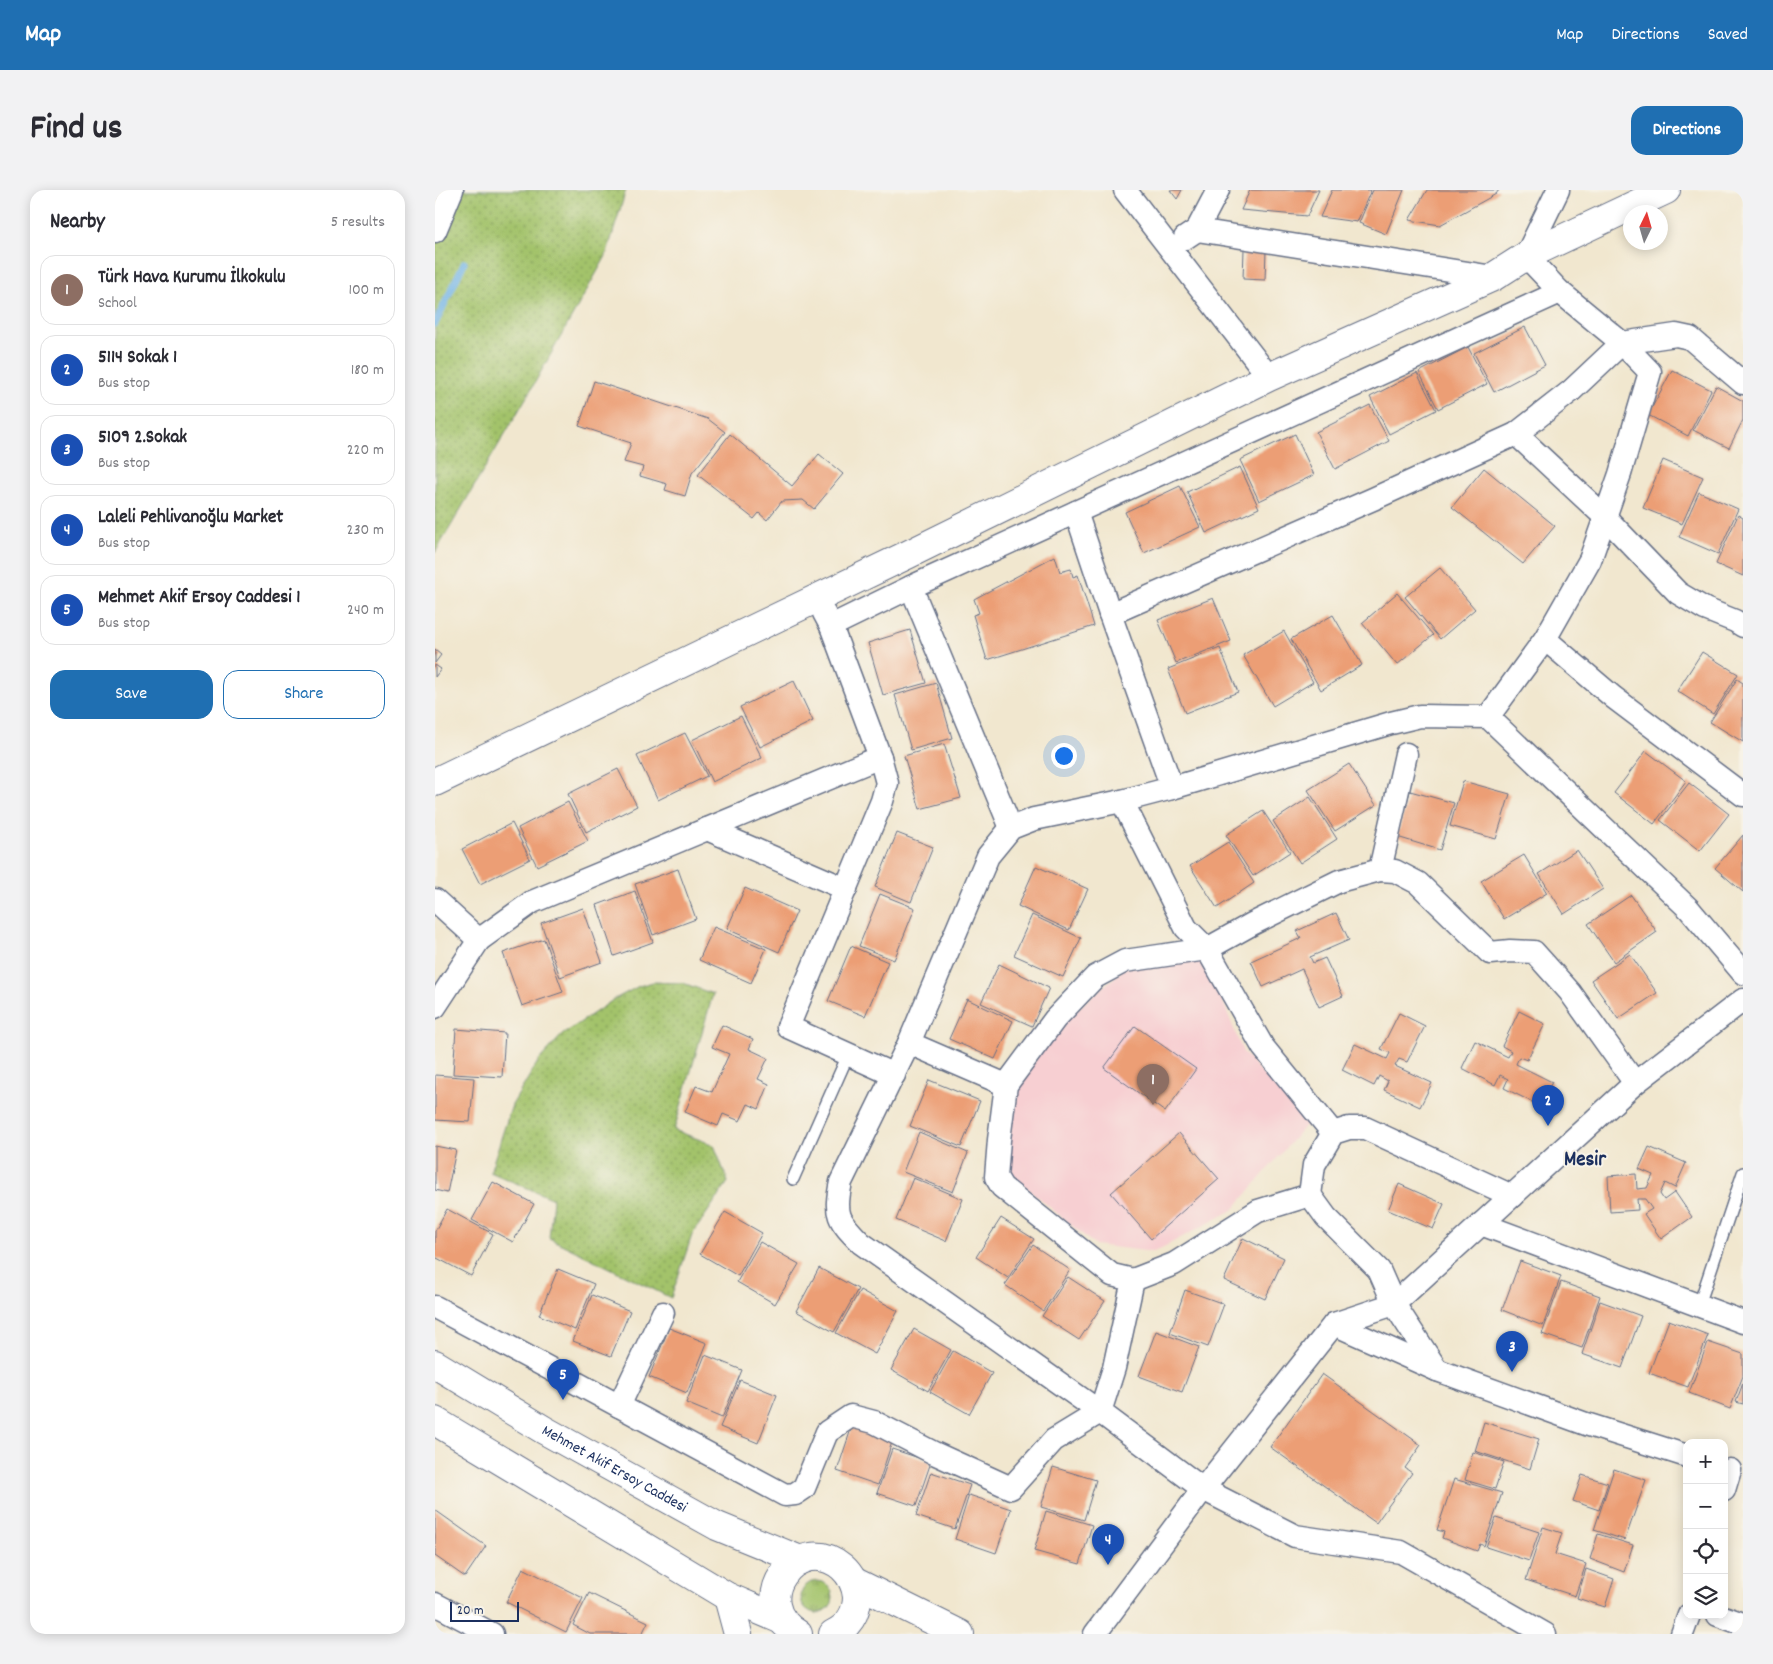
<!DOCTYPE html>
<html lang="en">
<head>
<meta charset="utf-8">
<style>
  body { margin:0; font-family:Dekko,sans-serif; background:#f2f2f3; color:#2b2b33 }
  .controls { position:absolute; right:15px; bottom:15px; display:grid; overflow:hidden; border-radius:10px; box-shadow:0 2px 12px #0003 }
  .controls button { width:45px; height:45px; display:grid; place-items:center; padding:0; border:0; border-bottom:1px solid #e1e1e2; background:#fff; color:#2b2b33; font:25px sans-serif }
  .compass { position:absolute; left:1188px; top:15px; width:45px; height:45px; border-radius:50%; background:#fff; box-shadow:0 2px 12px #0003; rotate:5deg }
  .scale { position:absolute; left:15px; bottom:12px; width:69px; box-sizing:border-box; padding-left:5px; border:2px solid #1b2f5e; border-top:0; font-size:14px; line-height:18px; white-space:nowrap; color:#1b2f5e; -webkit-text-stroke:4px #f7f3e8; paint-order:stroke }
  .you { position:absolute; left:628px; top:565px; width:18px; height:18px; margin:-12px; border:4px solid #fff; border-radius:50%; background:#1a73e8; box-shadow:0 0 0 8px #1a73e833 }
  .badge { display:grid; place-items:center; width:32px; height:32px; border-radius:50%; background:#1f6fb2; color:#fff; font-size:16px; font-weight:700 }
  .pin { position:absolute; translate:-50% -41px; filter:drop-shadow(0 1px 2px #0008) }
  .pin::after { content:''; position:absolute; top:26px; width:18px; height:15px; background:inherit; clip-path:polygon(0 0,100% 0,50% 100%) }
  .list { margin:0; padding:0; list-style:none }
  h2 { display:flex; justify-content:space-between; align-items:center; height:65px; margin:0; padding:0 20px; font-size:21px }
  h2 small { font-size:16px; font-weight:400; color:#7c7c81 }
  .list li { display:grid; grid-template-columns:32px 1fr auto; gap:15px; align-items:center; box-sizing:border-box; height:70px; margin:0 10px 10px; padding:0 10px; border:1px solid #e1e1e2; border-radius:15px }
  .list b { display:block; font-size:19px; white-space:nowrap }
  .list p { margin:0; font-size:16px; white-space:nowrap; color:#7c7c81 }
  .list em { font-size:16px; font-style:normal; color:#7c7c81 }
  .actions { display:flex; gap:10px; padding:15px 20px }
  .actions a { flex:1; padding:11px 0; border:1px solid #1f6fb2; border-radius:15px; text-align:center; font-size:18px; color:#1f6fb2 }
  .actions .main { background:#1f6fb2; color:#fff }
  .icon { flex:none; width:28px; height:28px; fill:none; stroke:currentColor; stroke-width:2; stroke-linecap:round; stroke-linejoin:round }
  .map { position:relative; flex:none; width:1308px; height:1444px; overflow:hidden; border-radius:15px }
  header { display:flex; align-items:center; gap:30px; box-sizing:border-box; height:70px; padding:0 25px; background:#1f6fb2; color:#fff }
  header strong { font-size:24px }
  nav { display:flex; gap:28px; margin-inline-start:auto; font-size:18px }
  .intro { display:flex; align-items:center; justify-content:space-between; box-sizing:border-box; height:120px; padding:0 30px }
  h1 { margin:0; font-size:35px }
  .button { padding:12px 22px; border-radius:15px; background:#1f6fb2; color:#fff; font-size:18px; font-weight:700 }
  main { display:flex; gap:30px; padding:0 30px }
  aside { flex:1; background:#fff; border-radius:15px; box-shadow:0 2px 12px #0003 }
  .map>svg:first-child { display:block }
  .built { fill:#f7cfd2 }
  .grass { fill:url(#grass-tufts); stroke:#5f7964 }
  .park { fill:url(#park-dots); stroke:#5f7964 }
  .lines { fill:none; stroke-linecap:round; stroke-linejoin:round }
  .stream { stroke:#71b4e6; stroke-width:7 }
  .building { fill:#ec9e74 }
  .service-casing { stroke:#666f86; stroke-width:14 }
  .minor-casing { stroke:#666f86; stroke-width:25 }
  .tertiary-casing { stroke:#666f86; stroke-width:30 }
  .primary-casing { stroke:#666f86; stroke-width:30 }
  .service { stroke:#fff; stroke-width:11 }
  .minor { stroke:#fff; stroke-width:22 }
  .tertiary { stroke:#fff; stroke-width:28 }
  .primary { stroke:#fff; stroke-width:28 }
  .labels { text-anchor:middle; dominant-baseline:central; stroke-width:4; stroke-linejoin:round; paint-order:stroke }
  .street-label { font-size:16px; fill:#1b2f5e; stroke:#f7f3e8 }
  .district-label { font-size:21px; font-weight:bold; fill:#1b2f5e; stroke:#f7f3e8 }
</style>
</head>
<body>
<header>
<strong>Map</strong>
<nav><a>Map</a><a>Directions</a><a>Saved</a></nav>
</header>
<div class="intro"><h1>Find us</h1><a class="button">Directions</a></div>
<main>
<aside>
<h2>Nearby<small>5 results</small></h2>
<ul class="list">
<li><span class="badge" style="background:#8d6e63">1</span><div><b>Türk Hava Kurumu İlkokulu</b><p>School</p></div><em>100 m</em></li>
<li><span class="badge" style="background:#1a4fb4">2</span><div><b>5114 Sokak 1</b><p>Bus stop</p></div><em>180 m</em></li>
<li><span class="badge" style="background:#1a4fb4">3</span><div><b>5109 2.Sokak</b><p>Bus stop</p></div><em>220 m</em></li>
<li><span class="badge" style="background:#1a4fb4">4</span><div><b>Laleli Pehlivanoğlu Market</b><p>Bus stop</p></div><em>230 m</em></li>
<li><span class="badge" style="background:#1a4fb4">5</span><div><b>Mehmet Akif Ersoy Caddesi 1</b><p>Bus stop</p></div><em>240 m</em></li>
</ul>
<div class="actions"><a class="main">Save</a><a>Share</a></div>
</aside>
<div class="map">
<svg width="1308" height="1444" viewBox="0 0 1308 1444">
  <defs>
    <pattern id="grass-tufts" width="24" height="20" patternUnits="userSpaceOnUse" patternTransform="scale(1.25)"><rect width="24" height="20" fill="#a3c36b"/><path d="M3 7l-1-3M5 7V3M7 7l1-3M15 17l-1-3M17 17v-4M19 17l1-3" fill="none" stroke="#849f5b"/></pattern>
    <pattern id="park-dots" width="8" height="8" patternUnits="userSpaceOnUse" patternTransform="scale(1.25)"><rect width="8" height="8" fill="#a3c36b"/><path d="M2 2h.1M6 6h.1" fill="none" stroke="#849f5b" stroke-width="1.8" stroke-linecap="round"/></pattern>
  </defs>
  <rect width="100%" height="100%" fill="#f7f3e8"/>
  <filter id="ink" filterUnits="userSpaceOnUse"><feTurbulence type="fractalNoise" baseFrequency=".02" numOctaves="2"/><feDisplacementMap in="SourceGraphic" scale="10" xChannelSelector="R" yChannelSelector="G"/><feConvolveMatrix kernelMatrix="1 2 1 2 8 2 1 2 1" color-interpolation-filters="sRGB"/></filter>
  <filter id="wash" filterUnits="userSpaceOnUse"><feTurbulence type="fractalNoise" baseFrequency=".0096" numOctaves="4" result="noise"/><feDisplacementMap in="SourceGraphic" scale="20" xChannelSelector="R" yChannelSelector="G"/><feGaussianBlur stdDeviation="1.12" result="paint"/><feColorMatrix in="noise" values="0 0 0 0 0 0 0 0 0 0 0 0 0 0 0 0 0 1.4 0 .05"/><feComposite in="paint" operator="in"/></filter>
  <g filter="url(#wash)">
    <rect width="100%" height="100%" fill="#f1e7cf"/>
    <polygon class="built" points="770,766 808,862 872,933 798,1020 719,1062 660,1055 568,978 585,897 616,842 690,778"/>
    <circle class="grass" cx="382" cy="1407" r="16"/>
    <g class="park">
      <polygon points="24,0 191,0 171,66 94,203 0,363 0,49"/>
      <polygon points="218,792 248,793 278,804 239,940 279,955 293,992 257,1045 236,1108 114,1048 118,1009 55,982 77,915 104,870 127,845 178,810 204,796"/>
    </g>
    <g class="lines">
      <polyline class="stream" points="0,134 29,73"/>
    </g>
    <g id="blocks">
      <g class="building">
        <polygon points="735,0 747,0 742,9"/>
        <polygon points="815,0 884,0 872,26 806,20"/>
        <polygon points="897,0 936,0 922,32 885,27"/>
        <polygon points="938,0 969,0 951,44 924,33"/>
        <polygon points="992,0 1064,0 1061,4 1005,35 974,30"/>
        <polygon points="809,59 831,60 830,90 808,89"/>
        <polygon points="1090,137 1110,175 1059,202 1039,163"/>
        <polygon points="1033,157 1052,194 1003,219 984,182"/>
        <polygon points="1237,180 1276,200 1253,246 1213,225"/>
        <polygon points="982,183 1001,220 954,244 935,207"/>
        <polygon points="159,191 273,229 290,242 257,283 250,306 230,300 232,294 205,286 208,277 189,272 196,253 144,236"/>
        <polygon points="1281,196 1308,211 1308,230 1294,258 1258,240"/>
        <polygon points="935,215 954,251 900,279 881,242"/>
        <polygon points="295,244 357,296 384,264 408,284 379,319 368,310 347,311 332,330 324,323 319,329 263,285"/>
        <polygon points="860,244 879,285 824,311 805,270"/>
        <polygon points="1228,270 1268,287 1247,334 1208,318"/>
        <polygon points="805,277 824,318 771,343 752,302"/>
        <polygon points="1049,278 1120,336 1088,374 1017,317"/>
        <polygon points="745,296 765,337 709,363 690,322"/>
        <polygon points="1264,302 1303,319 1283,364 1244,347"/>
        <polygon points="1303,325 1308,328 1308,386 1281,374"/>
        <polygon points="620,366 625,382 636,379 638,387 643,385 659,436 552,470 538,425 544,423 539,409"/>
        <polygon points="1005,378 1040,419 1005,449 970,407"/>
        <polygon points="962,403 998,445 962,475 927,433"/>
        <polygon points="778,408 796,451 741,473 723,430"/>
        <polygon points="898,425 927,475 886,500 856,449"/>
        <polygon points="475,440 491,493 448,505 433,453"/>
        <polygon points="849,441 878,492 838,516 808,465"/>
        <polygon points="785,458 803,502 750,523 733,479"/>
        <polygon points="0,460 6,465 0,473"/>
        <polygon points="1267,462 1303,484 1278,524 1242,501"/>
        <polygon points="0,475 6,479 0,487"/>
        <polygon points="1302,489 1308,493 1308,552 1275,532"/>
        <polygon points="359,491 378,531 325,557 305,517"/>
        <polygon points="501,493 517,548 476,560 460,505"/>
        <polygon points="306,526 327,568 277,592 257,550"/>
        <polygon points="250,543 272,586 223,610 202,566"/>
        <polygon points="509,554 526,608 485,619 469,566"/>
        <polygon points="1211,561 1251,591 1219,634 1179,603"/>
        <polygon points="914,574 941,615 900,641 873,600"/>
        <polygon points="183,579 202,616 151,642 133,604"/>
        <polygon points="1028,591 1075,604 1061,649 1015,636"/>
        <polygon points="1254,593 1294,624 1265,661 1225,630"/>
        <polygon points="975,601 1019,613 1005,660 962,647"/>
        <polygon points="875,607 902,649 865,673 838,631"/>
        <polygon points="133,612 153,651 102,676 83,638"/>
        <polygon points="828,621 855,662 818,686 791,645"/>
        <polygon points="77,633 95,669 45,694 27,659"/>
        <polygon points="462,643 498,657 476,712 440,697"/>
        <polygon points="1308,645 1308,702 1280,678"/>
        <polygon points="793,652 819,693 782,718 755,676"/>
        <polygon points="1142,660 1168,699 1129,724 1104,684"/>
        <polygon points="1089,665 1112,703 1069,729 1046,691"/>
        <polygon points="601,676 653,699 634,740 583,716"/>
        <polygon points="243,679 261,729 218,745 200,694"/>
        <polygon points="310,698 362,721 344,762 292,739"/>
        <polygon points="200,701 218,752 179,766 162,715"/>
        <polygon points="445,704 480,718 459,770 424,756"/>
        <polygon points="1196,705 1222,742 1179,772 1153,734"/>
        <polygon points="148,718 167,772 125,787 106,733"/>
        <polygon points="901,723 914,750 875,767 878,773 890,768 908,806 884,817 867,779 828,797 816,771 866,748 862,741"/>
        <polygon points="597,725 646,748 628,787 579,765"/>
        <polygon points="279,737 331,759 316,793 264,770"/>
        <polygon points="109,749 128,802 87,816 68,763"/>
        <polygon points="416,756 453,772 430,826 393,811"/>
        <polygon points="1195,764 1222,803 1183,829 1156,790"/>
        <polygon points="564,774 614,798 597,836 546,813"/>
        <polygon points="532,809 578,831 560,869 514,849"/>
        <polygon points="1084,821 1110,834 1092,870 1084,867 1081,874 1117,892 1105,916 1069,898 1073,889 1065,885 1060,895 1027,878 1040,851 1073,867 1076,861 1067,856"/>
        <polygon points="964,823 990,836 972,872 964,869 960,876 997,893 985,917 949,900 953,891 944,886 939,896 907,880 920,854 952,869 955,863 946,859"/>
        <polygon points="287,835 318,849 314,859 333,868 323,889 334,894 324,919 313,914 305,931 288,924 283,936 250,922 261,896 277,902 294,864 277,857"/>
        <polygon points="700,836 761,879 730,922 669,878"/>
        <polygon points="21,839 70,843 67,887 18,884"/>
        <polygon points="0,885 39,888 35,932 0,930"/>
        <polygon points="494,890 545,911 526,957 475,936"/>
        <polygon points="484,942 533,963 518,1002 468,982"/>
        <polygon points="744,943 784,989 716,1049 676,1003"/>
        <polygon points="0,956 21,960 12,1003 0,1000"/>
        <polygon points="1214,957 1251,973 1240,998 1230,993 1225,1004 1229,1010 1240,1002 1257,1027 1226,1049 1209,1024 1217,1019 1210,1009 1202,1009 1203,1020 1175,1022 1173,986 1201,984 1202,999 1212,998 1218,985 1204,979"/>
        <polygon points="478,988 528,1009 511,1051 461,1030"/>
        <polygon points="58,992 99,1014 78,1052 37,1030"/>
        <polygon points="964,994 1009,1014 998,1039 953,1020"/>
        <polygon points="12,1019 58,1044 36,1086 0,1067 0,1041"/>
        <polygon points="290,1022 327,1043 303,1086 265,1064"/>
        <polygon points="566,1028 599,1049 573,1088 541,1067"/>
        <polygon points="808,1048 849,1068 830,1109 789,1090"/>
        <polygon points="325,1052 364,1074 340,1114 302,1092"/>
        <polygon points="598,1055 635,1080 608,1121 570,1095"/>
        <polygon points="1085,1071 1126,1086 1108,1136 1067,1120"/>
        <polygon points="384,1078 423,1099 399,1142 361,1121"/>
        <polygon points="123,1079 159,1094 140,1140 104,1125"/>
        <polygon points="633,1087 670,1111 644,1150 607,1126"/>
        <polygon points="1126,1092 1165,1106 1147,1158 1107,1144"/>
        <polygon points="425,1100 463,1121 440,1164 401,1143"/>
        <polygon points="750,1100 789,1114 773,1157 735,1143"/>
        <polygon points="157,1105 195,1121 176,1166 138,1151"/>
        <polygon points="1165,1111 1206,1126 1187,1178 1147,1164"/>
        <polygon points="1234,1130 1273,1145 1253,1197 1214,1183"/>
        <polygon points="234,1138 272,1153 252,1203 214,1187"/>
        <polygon points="479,1139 516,1160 493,1201 456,1180"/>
        <polygon points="721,1141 764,1157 747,1202 704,1186"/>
        <polygon points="1273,1152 1308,1164 1308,1186 1295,1219 1254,1203"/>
        <polygon points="518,1161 557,1183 534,1224 495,1202"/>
        <polygon points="270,1165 307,1180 287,1228 251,1213"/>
        <polygon points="887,1184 986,1255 970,1278 977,1283 941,1333 835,1257"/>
        <polygon points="305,1190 342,1205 323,1253 285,1237"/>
        <polygon points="1308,1193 1308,1214 1301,1212"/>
        <polygon points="1049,1232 1104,1249 1095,1279 1040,1261"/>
        <polygon points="417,1236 458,1249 443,1295 402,1281"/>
        <polygon points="457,1259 496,1272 481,1316 442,1303"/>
        <polygon points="1038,1262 1069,1272 1060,1299 1030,1290"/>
        <polygon points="618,1277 661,1290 649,1330 606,1317"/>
        <polygon points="1179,1279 1211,1290 1190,1350 1159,1340"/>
        <polygon points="496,1282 535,1295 520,1339 481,1326"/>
        <polygon points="1147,1285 1173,1293 1164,1320 1138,1311"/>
        <polygon points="1019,1289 1067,1303 1049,1356 1045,1354 1042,1361 1007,1348 1009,1342 1002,1340"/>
        <polygon points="534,1305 576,1319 561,1363 520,1349"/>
        <polygon points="0,1320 51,1356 30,1387 0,1366"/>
        <polygon points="611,1321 657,1335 645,1374 599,1361"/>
        <polygon points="1061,1328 1104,1342 1094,1371 1051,1357"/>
        <polygon points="1108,1337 1127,1343 1120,1364 1151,1374 1140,1406 1091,1390"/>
        <polygon points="1163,1344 1198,1355 1189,1382 1155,1369"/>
        <polygon points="88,1378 148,1408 131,1442 71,1412"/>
        <polygon points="1151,1379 1179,1389 1170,1417 1142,1408"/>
        <polygon points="154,1403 213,1432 207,1444 155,1444 138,1435"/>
      </g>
    </g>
  </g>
  <g filter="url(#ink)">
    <use href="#blocks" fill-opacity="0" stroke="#666f86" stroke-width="1"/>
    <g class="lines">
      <g class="service-casing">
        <g id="service">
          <polyline points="358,989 413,865"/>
          <polyline points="1264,1115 1308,983"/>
        </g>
      </g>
      <g class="minor-casing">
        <g id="minor">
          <polyline points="690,0 834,187"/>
          <polyline points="762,40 1058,87"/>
          <polyline points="0,41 17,0"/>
          <polyline points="750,48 762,40 783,0"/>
          <polyline points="1081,244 1170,327 1243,403 1270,419 1300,431 1308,436"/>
          <polyline points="641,322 675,424 737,598"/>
          <polyline points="476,397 576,638"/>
          <polyline points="389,423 396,436 445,567 452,593 447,611 353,837 459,885"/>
          <polyline points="675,424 938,309 1081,244 1136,201 1187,153 1241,145 1255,148 1308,193"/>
          <polyline points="396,436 476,397 1125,102"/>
          <polyline points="1110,449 1178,507 1308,605"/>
          <polyline points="1053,527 1110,449 1155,370 1185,284 1215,182 1187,153 1125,102 1091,66 1123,0"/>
          <polyline points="687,611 751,738 772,759 828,857 898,943"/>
          <polyline points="272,639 411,699"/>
          <polyline points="945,680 960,681 983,693 1055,763 1075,761 1099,762 1135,802 1200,893"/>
          <polyline points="0,710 44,750"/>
          <polyline points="0,817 44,750 97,712 445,567"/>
          <polyline points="474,853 571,895"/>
          <polyline points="875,1005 891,1027 944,1080 959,1114 1002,1180"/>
          <polyline points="1046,1034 1308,1132"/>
          <polyline points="698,1090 739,1074 823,1021 875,1005 879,975 898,943 914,938 930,938 1077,1006"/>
          <polyline points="0,1117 350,1305 360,1304 369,1298 392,1242 416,1226 439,1232 499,1263 576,1298 619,1250 665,1222 679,1178 698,1090 677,1085 567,997 561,987 564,950 571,895 620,829 660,787 690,771 772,759 817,734 904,691 945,680 971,564"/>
          <polyline points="899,1134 1002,1180 1151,1234 1252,1266"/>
          <polyline points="184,1216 228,1123"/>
          <polyline points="1289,1300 1295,1280"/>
          <polyline points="0,1414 57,1444"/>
          <polyline points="1283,1425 1308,1434"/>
          <polyline points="660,1444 768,1299 899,1134 959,1114 1200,893 1308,810"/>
          <path d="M1110,1444L966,1362L860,1346L768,1299L665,1222L426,1053C403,1030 399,1025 406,992L474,853L553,666L576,638L599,629L687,611L737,598L956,533L985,526L1053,527L1254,719L1308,783"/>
          <polyline points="1247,1444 1254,1425"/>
        </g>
      </g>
      <g class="tertiary-casing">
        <g id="tertiary">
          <polyline points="0,592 472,365 834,187 1058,87 1091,66 1231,0"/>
          <polyline points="293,1407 303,1444"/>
        </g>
      </g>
      <g class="primary-casing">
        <g id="primary">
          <path id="s1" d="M0,1174L109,1240L282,1336L365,1370"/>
          <polyline points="0,1231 293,1407 347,1430"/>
          <polyline points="418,1391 525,1444"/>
          <path d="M363,1444C309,1412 363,1340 407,1377C416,1385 421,1396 422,1407C422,1423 413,1437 398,1444"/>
        </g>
      </g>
      <use href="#service" class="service"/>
      <use href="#minor" class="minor"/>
      <use href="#tertiary" class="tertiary"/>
      <use href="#primary" class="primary"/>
    </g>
  </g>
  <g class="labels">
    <g class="street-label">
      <text stroke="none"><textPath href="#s1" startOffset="208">Mehmet Akif Ersoy Caddesi</textPath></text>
    </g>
    <g class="district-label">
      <text x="1150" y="971">Mesir</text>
    </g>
  </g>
</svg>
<div class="controls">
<button>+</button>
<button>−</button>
<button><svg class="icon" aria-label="locate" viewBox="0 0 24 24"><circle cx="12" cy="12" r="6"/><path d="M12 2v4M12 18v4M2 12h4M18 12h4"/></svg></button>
<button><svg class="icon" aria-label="layers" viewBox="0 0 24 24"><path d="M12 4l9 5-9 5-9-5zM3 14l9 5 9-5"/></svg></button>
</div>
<svg class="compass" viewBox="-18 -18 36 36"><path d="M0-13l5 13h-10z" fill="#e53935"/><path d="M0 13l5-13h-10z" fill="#7c7c81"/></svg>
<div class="scale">20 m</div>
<div class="you"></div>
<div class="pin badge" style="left:718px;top:915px;background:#8d6e63">1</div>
<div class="pin badge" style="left:1113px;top:936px;background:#1a4fb4">2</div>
<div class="pin badge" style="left:1077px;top:1182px;background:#1a4fb4">3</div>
<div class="pin badge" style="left:673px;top:1375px;background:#1a4fb4">4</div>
<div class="pin badge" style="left:128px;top:1210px;background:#1a4fb4">5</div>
</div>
</main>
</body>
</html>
